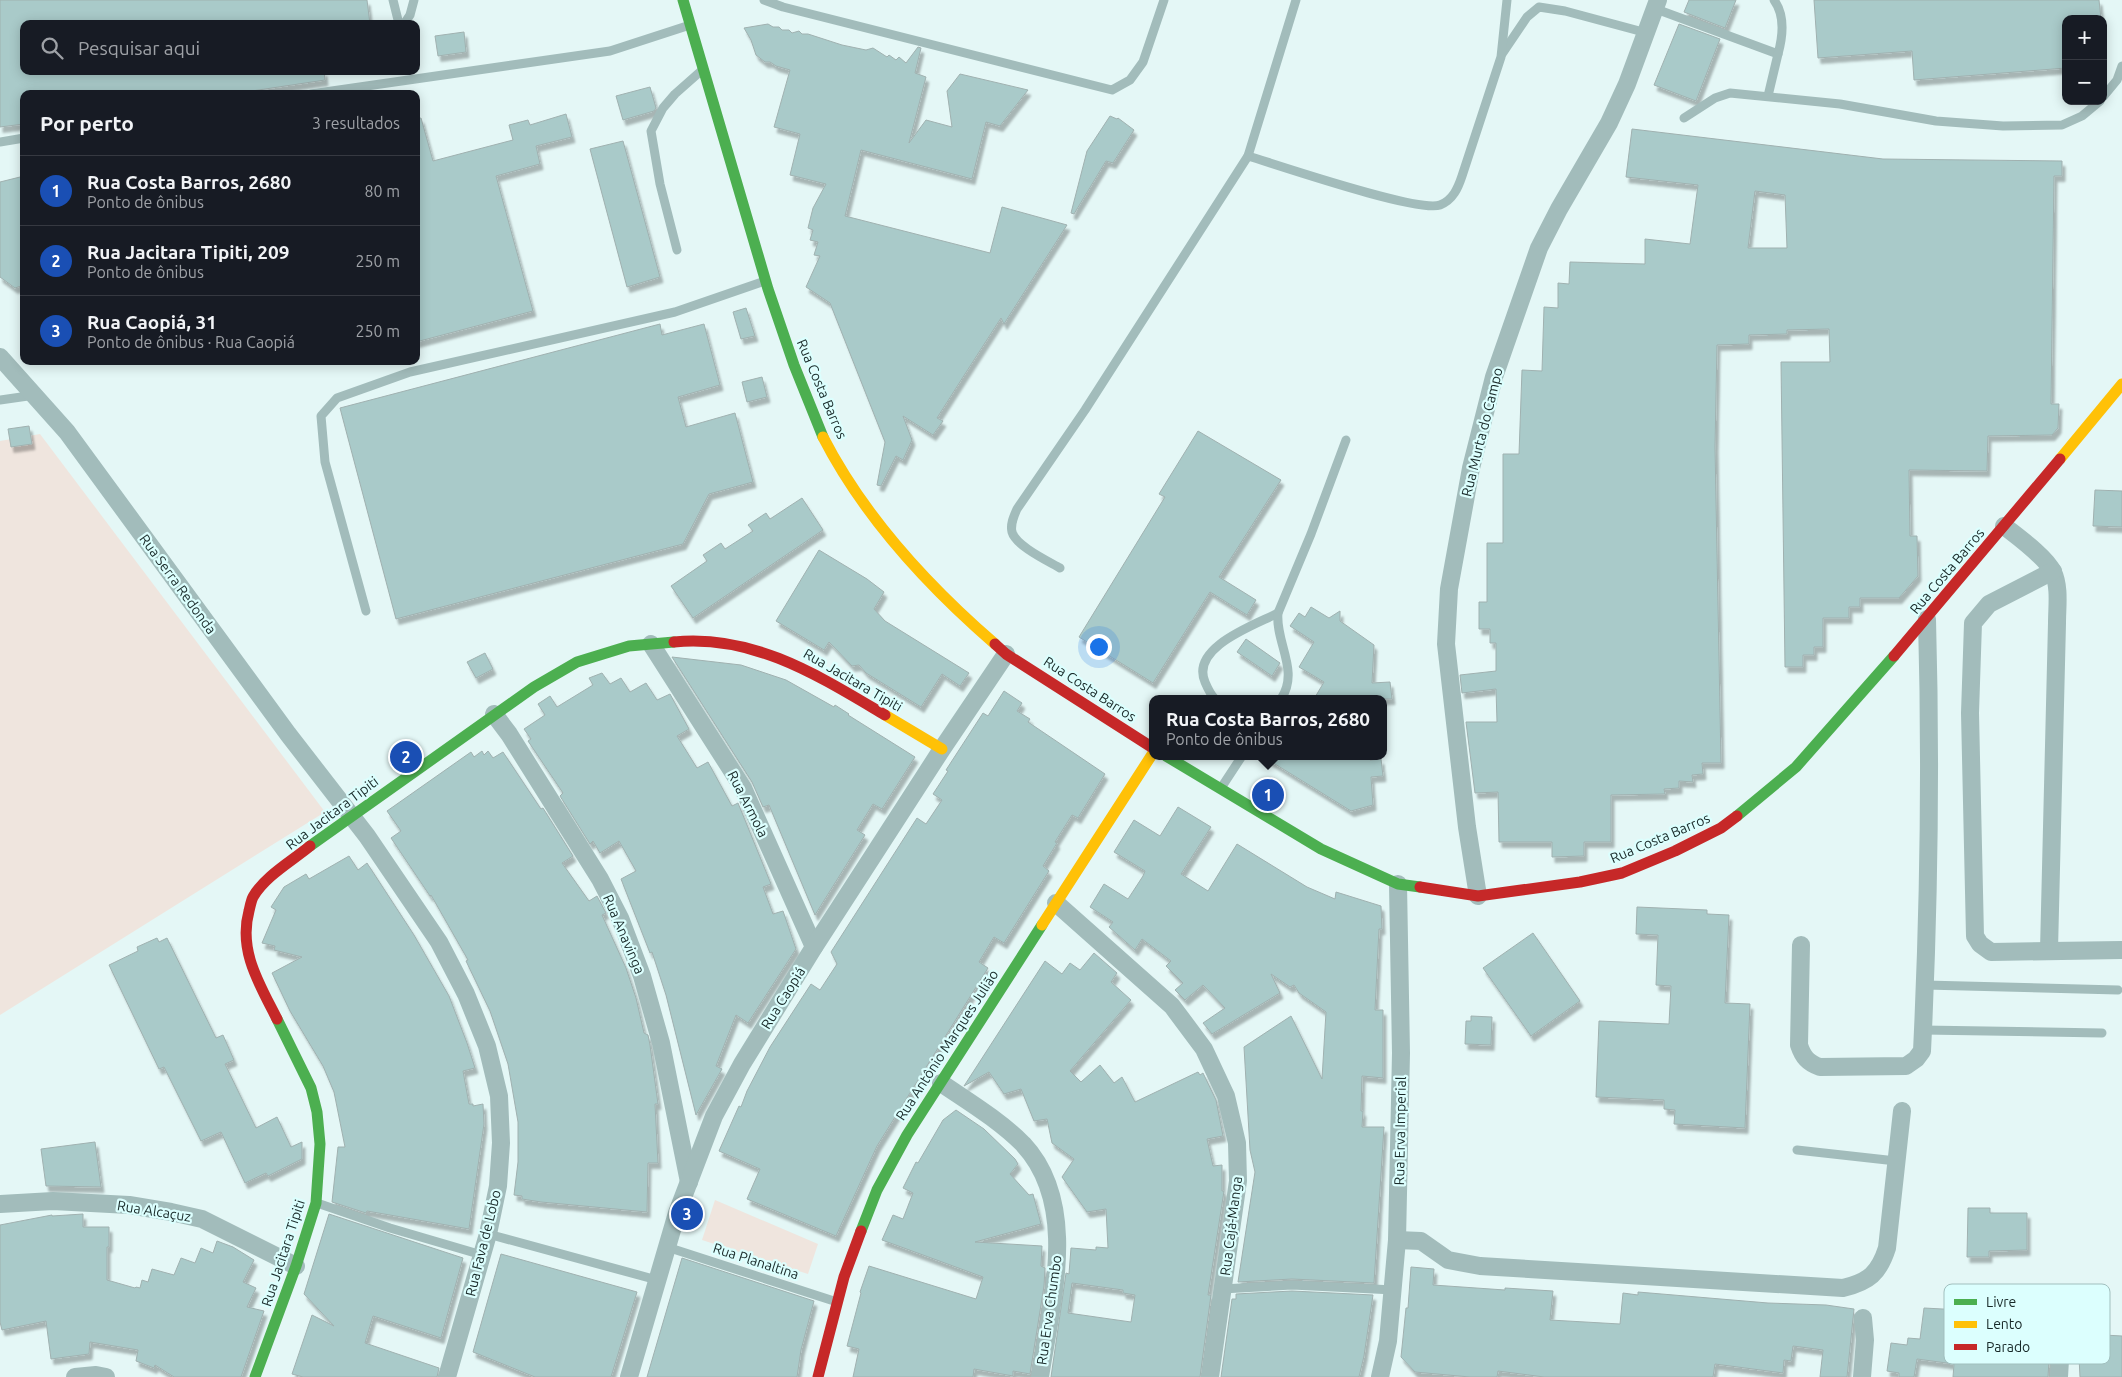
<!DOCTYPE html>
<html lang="pt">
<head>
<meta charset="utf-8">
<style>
  body { margin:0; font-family:Ubuntu,sans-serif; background:#242831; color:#f1f3f6 }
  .controls { position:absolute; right:15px; top:15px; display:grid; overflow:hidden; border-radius:10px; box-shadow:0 2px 12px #0003 }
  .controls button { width:45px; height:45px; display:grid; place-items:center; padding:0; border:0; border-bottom:1px solid #363941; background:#171b24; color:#f1f3f6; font:25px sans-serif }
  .you { position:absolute; left:1098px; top:646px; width:18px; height:18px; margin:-12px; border:4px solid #fff; border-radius:50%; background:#1a73e8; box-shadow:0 0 0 8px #1a73e833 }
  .badge { display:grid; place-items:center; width:32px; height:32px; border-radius:50%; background:#db2777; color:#fff; font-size:16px; font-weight:700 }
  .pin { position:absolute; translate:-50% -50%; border:2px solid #fff; box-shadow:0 1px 5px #0006 }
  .popup { position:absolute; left:1149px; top:695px; width:238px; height:65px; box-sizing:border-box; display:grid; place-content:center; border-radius:10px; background:#171b24; filter:drop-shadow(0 1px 4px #0005); font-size:16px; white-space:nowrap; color:#9ea1a6 }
  .popup b { font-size:19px; color:#f1f3f6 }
  .popup::after { content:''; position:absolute; left:50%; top:100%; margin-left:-10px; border:10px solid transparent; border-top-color:#171b24 }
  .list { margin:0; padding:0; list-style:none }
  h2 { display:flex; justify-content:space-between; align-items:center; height:65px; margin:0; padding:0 20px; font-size:21px }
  h2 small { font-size:16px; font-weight:400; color:#9ea1a6 }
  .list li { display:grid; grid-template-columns:32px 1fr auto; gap:15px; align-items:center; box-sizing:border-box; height:70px; padding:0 20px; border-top:1px solid #363941 }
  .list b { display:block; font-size:19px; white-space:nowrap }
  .list p { margin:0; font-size:16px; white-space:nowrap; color:#9ea1a6 }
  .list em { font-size:16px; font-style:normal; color:#9ea1a6 }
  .icon { flex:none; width:28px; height:28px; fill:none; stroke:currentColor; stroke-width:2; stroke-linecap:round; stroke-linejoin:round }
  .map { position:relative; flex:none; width:2122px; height:1377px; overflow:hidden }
  .search { position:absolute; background:#171b24; box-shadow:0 2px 12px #0003; left:20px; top:20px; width:400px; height:55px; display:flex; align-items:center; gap:12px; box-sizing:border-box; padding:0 18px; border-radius:10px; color:#9ea1a6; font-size:19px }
  .panel { position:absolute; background:#171b24; box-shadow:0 2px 12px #0003; left:20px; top:90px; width:400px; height:275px; border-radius:10px }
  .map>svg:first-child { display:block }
  .green { fill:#efe5de }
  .building { fill:#a9cac9; stroke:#a0b1b0; fill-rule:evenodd; filter:url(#shadow) }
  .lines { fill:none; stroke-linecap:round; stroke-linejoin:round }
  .lane { stroke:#a2bcbb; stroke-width:9 }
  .street { stroke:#a2bcbb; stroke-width:18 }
  .fast { stroke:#4caf50; stroke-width:11 }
  .slow { stroke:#ffc107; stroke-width:11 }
  .jam { stroke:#c62828; stroke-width:11 }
  .labels { text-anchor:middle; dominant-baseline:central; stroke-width:4.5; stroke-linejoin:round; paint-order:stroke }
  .street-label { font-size:14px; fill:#182928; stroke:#dcfffe }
  .key { fill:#dcfffe; stroke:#a1bfbe; stroke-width:1 }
  .key-label { font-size:14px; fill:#182928 }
</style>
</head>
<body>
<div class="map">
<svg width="2122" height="1377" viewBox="0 0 2122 1377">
  <defs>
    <filter id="shadow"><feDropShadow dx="3" dy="5.5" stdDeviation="1" flood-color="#0004"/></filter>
  </defs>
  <rect width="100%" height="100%" fill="#e4f7f6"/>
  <g class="green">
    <polygon points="40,434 325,812 0,1015 0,441"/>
    <polygon points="715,1200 818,1244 808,1274 702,1240"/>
  </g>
  <g class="building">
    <polygon points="0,0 367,0 370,24 24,24 24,71 324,71 325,80 232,94 24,94 24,124 0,127"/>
    <polygon points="1689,0 1736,0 1725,28 1684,12"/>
    <polygon points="1814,0 2099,0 2101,19 2066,19 2066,68 1914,80 1912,51 1818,58"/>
    <polygon points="768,24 773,27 779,27 782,30 789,30 792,33 799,31 802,34 808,34 842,45 866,50 873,48 887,57 889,55 896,60 899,57 906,63 918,47 921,48 915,73 926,77 909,143 926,120 952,127 947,91 960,74 1028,90 1000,126 986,122 972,179 861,150 845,216 990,253 1002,207 1067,225 1004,324 1001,318 965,374 937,418 943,421 933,435 903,416 912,440 903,460 896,456 881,486 877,485 885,442 830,303 806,287 820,256 814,255 818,242 810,240 813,230 808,228 813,208 826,184 790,175 800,134 774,127 790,70 776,66 770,62 765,62 756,55 751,40 744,28"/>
    <polygon points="1679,24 1720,39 1696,101 1654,85"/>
    <polygon points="464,32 466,52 438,56 435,36"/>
    <polygon points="650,87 656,108 654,111 623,120 616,96"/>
    <polygon points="566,114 572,137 536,146 540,164 496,176 533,311 416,342 416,119 421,118 433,161 513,140 509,125 528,120 530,125"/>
    <polygon points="1110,116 1117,119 1118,118 1134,130 1113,163 1106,161 1074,214 1071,213 1087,151"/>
    <path d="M1632,129L1883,159L2062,161V176H2054L2051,404H2059L2058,428L2052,435L1988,436L1987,471L1909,470L1910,536H1917L1918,576L1899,598H1860V607H1849V618H1823V647H1814V655H1803V667H1785L1781,362H1830L1829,329L1787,330V334L1749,335V344L1717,345L1715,447L1721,763H1702L1703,774L1692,775L1693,782L1679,781V788L1664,789L1665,794L1611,795V842H1584V856L1552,857V842H1499L1498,792L1475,793L1466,722H1497L1496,689L1462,693L1460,675L1496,671V643H1490V629H1479V602H1487V543H1503V454H1519L1522,370L1542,371L1544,307L1558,308V283L1569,284L1570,262L1645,264V239L1690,244L1698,185L1626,177ZM1755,191L1785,195L1787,248H1748Z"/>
    <polygon points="623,141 660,277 627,287 590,149"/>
    <polygon points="24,176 24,285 15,288 0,277 0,182"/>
    <polygon points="746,308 755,336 741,339 733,312"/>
    <polygon points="660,324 662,335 704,324 720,385 678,397 686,427 735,413 753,482 709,494 683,544 396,619 340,408"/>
    <polygon points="762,377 767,397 747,402 742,382"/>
    <polygon points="29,426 32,444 11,447 8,429"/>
    <polygon points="1198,431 1281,480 1219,577 1256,600 1247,615 1210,592 1153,683 1079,637 1165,497 1159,494"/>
    <polygon points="2095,490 2122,491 2122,527 2093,526"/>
    <polygon points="802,498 823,530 693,618 671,586 707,561 703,555 721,543 725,549 753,531 748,525 766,513 770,519"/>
    <polygon points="819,550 867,579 884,592 874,609 885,621 969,673 960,686 942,674 921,707 866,673 859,665 852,666 829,642 824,650 776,621"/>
    <polygon points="1311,607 1329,618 1340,611 1340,621 1374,645 1372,683 1390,682 1392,699 1314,699 1324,682 1299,667 1314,642 1290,626 1299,613 1305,617"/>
    <polygon points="1246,639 1280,663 1272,676 1237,652"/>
    <polygon points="485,653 493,669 476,678 467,662"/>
    <polygon points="672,657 741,665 786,680 834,707 835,705 849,714 848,715 915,757 882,809 873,804 857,830 865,835 815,915 769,805 763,807 752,782"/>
    <polygon points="602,673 610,684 621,678 630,692 646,683 657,700 670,694 689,729 677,736 697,768 708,762 732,806 738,803 771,884 763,887 773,914 783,911 796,949 748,1023 736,1015 716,1066 722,1069 696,1115 666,995 652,952 650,953 621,879 636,871 619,841 600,853 593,841 590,844 560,796 563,793 528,741 531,739 524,729 545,715 538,704 550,696 557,707 593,685 589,678"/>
    <polygon points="1004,691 1022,703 1017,711 1030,719 1028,722 1105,774 1078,818 1072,815 1055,842 1057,843 1043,866 1049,871 1004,943 994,937 979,962 988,968 877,1146 836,1236 747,1199 760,1169 719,1151 739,1106 741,1107 747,1091 770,1047 811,984 820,990 837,964 831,952 917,818 926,824 942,800 933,794 948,771 946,770 983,713 988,716"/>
    <polygon points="482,751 484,755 488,751 493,758 503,752 541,809 543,808 573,856 562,863 589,901 597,896 606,913 602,915 626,968 636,998 644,1033 648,1035 650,1045 658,1104 655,1104 658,1163 648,1163 647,1212 541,1202 522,1199 522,1196 514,1195 518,1162 518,1122 508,1064 490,1011 466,961 468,960 431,895 430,896 391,838 401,831 387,811 471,752 474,757"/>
    <polygon points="1262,756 1370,756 1370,760 1381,759 1383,776 1371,777 1373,805 1351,811"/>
    <polygon points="1178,807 1211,827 1181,874 1208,891 1237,844 1307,887 1335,899 1336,892 1381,906 1382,929 1379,929 1375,1010 1383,1010 1383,1078 1362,1076 1361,1111 1363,1111 1362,1127 1384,1127 1374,1283 1292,1279 1238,1282 1255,1172 1250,1150 1244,1047 1291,1016 1322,1079 1326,1012 1299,993 1294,985 1290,987 1271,974 1280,993 1212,1034 1203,1023 1225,1008 1203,985 1185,1000 1175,990 1183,983 1166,966 1171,961 1142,939 1135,950 1109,927 1113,922 1090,907 1104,884 1128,899 1143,876 1145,871 1114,852 1134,820 1160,836"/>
    <polygon points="349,856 358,870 367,863 414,935 449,996 467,1043 475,1068 463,1071 469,1104 473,1104 473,1106 483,1104 484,1124 469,1229 367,1211 366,1213 332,1202 338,1147 345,1147 334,1092 323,1066 290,1011 272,973 302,957 274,950 275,946 262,943 276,910 271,907 284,887 306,874 309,879"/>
    <polygon points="1637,907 1707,910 1707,914 1729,915 1725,1003 1750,1004 1745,1128 1674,1124 1675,1110 1664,1109 1664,1100 1596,1097 1599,1021 1669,1024 1671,986 1656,985 1658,935 1636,934"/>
    <polygon points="1533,933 1580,1001 1531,1036 1483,968"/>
    <polygon points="157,938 159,942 167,938 216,1038 223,1035 234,1060 225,1064 256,1128 277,1117 291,1147 302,1142 302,1159 268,1176 266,1173 245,1183 221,1132 201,1141 164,1067 159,1069 109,965 138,951 137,947"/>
    <path d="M1094,953L1117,973L1111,982L1131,1000L1070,1071L1081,1082L1100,1065L1114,1083L1122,1077L1135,1102L1198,1072L1200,1075L1203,1073L1216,1100L1223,1136L1207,1139L1213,1166L1222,1165V1191H1224L1208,1295H1211L1200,1377H1051L1066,1273L1069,1274L1071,1248L1096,1250V1247L1108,1248L1106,1209L1087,1212L1062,1177L1074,1159L1052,1143L1047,1119L1034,1121L1021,1089L1004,1094L989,1072L964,1086L1045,961L1062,974L1070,963L1080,970ZM1072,1283L1123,1290V1293L1135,1295L1131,1322L1068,1313Z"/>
    <polygon points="1471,1016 1492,1017 1491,1045 1465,1044 1466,1021 1471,1021"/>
    <polygon points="956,1110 984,1129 1015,1159 1018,1164 1010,1174 1029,1195 1033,1194 1041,1224 975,1242 1042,1246 1041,1266 1045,1268 1044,1286 1030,1374 1013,1371 1013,1376 974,1369 973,1377 853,1377 859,1349 847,1346 861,1293 860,1292 869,1266 976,1299 983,1277 882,1240 893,1215 903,1219 913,1193 903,1188 916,1162 918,1163 943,1120"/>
    <polygon points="95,1142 101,1187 46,1186 41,1149"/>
    <polygon points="1968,1208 1990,1208 1990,1213 2027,1213 2027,1250 1989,1251 1989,1257 1967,1257"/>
    <polygon points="83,1214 83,1227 109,1227 109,1247 107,1247 107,1280 135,1288 136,1287 140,1288 142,1280 148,1282 152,1269 174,1275 181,1258 195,1263 201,1248 213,1253 217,1241 233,1247 254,1260 243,1282 256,1288 247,1307 264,1311 241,1377 174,1377 155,1365 154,1368 136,1361 138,1350 90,1342 89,1354 51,1359 46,1321 2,1330 0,1322 0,1225 52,1215 52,1216"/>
    <polygon points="329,1214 463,1258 441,1338 373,1316 365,1343 439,1368 437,1377 303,1377 292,1374 312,1315 334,1326 304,1294"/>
    <polygon points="501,1254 637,1292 611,1377 535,1377 473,1352"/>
    <polygon points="682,1258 814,1301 801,1350 797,1377 647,1377"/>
    <polygon points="1411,1267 1434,1269 1433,1285 1505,1290 1505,1288 1553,1291 1550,1320 1620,1324 1623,1293 1638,1295 1638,1292 1768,1303 1826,1305 1854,1309 1847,1377 1820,1377 1823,1350 1793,1346 1791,1361 1784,1360 1783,1373 1715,1364 1713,1377 1544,1377 1498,1371 1497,1377 1470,1377 1415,1372 1401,1357 1406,1308 1408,1308"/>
    <polygon points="1292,1291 1373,1295 1364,1356 1359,1377 1221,1377 1232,1299 1236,1299 1236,1294"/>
    <polygon points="1924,1308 2054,1315 2051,1325 2048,1377 1953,1377 1954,1364 1917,1359 1914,1377 1899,1377 1899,1373 1887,1371 1891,1343 1907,1345 1908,1338 1920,1339"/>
    <polygon points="2077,1317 2105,1319 2104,1335 2122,1336 2122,1377 2080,1377"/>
  </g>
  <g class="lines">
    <g class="lane">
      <polyline points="393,0 399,24"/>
      <polyline points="764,0 783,7 1112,90 1130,80 1143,62 1164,0"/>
      <path d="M1656,9L1778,54C1783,36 1785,15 1774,0"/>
      <polyline points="404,24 410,15 414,0"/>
      <polyline points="1502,54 1527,17 1539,7 1565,11 1647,33"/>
      <polyline points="311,94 610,51 690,25"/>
      <polyline points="1768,96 1778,54"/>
      <polyline points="2103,97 2117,80 2122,66"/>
      <polyline points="1684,118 1715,98 1730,93 1840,104 1936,121 2003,126 2062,125 2082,116 2100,101"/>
      <polyline points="0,142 24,138"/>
      <path d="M1248,156C1278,165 1418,213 1440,205C1453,200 1458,188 1462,176L1501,57L1507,0"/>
      <polyline points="677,250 660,184 651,131 663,108 675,94 701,71"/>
      <polyline points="0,400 35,395"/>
      <path d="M1060,568C1048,561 1016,546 1012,532C1010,524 1014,516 1017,509L1085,410L1248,156L1296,0"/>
      <polyline points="366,611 325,462 321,416 337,398 410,372 675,312 765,281"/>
      <path d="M1215,699C1210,694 1208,689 1205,682C1190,647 1255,625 1278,613"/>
      <path d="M1281,699C1300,671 1275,642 1278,613L1311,534L1346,440"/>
      <polyline points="1221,788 1242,756"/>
      <polyline points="1925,985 2118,990"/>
      <polyline points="1923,1030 2102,1033"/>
      <polyline points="1797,1150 1896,1161"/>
      <polyline points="317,1203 390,1228 482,1255"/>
      <polyline points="488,1234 657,1280"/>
      <polyline points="667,1247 837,1302"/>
      <polyline points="1222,1289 1292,1285 1394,1290"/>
    </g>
    <g class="street">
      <polyline points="0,357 67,432 288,734 367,836 439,942 466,994 487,1046 499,1096 501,1143 498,1186 488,1234 447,1377"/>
      <path d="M2004,526C2018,537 2046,557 2053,572C2060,587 2057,607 2057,623L2049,950"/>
      <polyline points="2053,571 1989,604 1973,623 1970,713 1975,936 1980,944 1991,952 2122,950"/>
      <polyline points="651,644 743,788 814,947"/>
      <polyline points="494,714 509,734 600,879 620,918 642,976 661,1043 689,1182"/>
      <polyline points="1478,896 1467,827 1446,644 1449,589 1471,468 1494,377 1539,248 1559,209 1609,123 1627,84 1658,0"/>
      <polyline points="1056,903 1172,1006 1204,1049 1226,1096 1237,1143 1238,1181 1210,1377"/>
      <path d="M1801,945L1799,1045C1803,1057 1808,1063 1820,1067L1906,1066L1916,1059L1922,1051C1929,907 1931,763 1927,619"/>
      <path d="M941,1083C969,1102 999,1120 1023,1144C1080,1205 1051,1304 1040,1377"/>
      <polyline points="0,1204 53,1201 129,1205 171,1212 202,1219 296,1266"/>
      <path d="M1397,1240L1421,1241L1448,1260L1480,1266L1843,1288C1869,1282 1879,1273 1887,1248L1902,1111"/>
      <polyline points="75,1377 96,1375 106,1377"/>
      <polyline points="629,1377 677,1213 714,1116 742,1064 814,947 942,749 1006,654"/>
      <polyline points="1380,1377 1388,1341 1397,1240 1401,1053 1398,884"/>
      <polyline points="1862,1377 1865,1340 1863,1318"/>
      <polyline points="2059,1377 2062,1326"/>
    </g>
    <g class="fast">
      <polyline points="683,0 768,289 794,365 823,437"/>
      <polyline points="1166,756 1321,849 1398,884 1420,887"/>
      <polyline points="1737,816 1796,767 1894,656"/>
      <polyline points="310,846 534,687 577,662 629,646 674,642"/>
      <polyline points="861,1231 877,1190 907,1135 1042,925"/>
      <polyline points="255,1377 296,1266 316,1203 320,1144 317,1112 311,1088 277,1019"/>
    </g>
    <g class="slow">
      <path d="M823,437C864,517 928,586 995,644"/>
      <polyline points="2060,459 2122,384"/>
      <polyline points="885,715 942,749"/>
      <polyline points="1042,925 1153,753"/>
    </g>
    <g class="jam">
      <path d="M674,642C754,634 819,676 885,715"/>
      <polyline points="995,644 1006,654 1153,748"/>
      <polyline points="1894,656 2060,459"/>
      <polyline points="1420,887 1478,896 1580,882 1622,873 1675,851 1721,828 1737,816"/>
      <path d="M277,1019C260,985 238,951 249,911C250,907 251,901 253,897C265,876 292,861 310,846"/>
      <polyline points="818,1377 844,1277 861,1231"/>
    </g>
  </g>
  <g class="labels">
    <g class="street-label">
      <text transform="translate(822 389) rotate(67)">Rua Costa Barros</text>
      <text transform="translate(1482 432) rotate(-76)">Rua Murta do Campo</text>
      <text transform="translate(1947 571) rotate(-50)">Rua Costa Barros</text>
      <text transform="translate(178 584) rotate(54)">Rua Serra Redonda</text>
      <text transform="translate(853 680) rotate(30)">Rua Jacitara Tipiti</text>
      <text transform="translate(1090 689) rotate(33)">Rua Costa Barros</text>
      <text transform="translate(748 804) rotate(63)">Rua Armola</text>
      <text transform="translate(332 813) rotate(-37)">Rua Jacitara Tipiti</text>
      <text transform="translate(1660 838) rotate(-23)">Rua Costa Barros</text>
      <text transform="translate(624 934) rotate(67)">Rua Anavinga</text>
      <text transform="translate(783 998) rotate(-58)">Rua Caopiá</text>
      <text transform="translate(947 1045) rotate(-57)">Rua Antônio Marques Julião</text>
      <text transform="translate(1400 1131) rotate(-89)">Rua Erva Imperial</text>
      <text transform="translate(154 1211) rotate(9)">Rua Alcaçuz</text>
      <text transform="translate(1231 1226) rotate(-83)">Rua Cajá-Manga</text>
      <text transform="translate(483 1243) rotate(-76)">Rua Fava de Lobo</text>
      <text transform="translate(283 1253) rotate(-72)">Rua Jacitara Tipiti</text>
      <text transform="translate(756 1261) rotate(18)">Rua Planaltina</text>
      <text transform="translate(1049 1310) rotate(-82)">Rua Erva Chumbo</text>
    </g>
  </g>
  <rect x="1944" y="1284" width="166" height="80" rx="8" class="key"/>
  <rect x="1954" y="1299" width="23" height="6" fill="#4caf50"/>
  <rect x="1954" y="1321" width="23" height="7" fill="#ffc107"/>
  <rect x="1954" y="1344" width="23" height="6" fill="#c62828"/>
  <g class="key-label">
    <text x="1986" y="1307">Livre</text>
    <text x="1986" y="1329">Lento</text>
    <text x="1986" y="1352">Parado</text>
  </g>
</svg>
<div class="controls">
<button>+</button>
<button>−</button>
</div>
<div class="you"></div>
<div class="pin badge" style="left:1268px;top:795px;background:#1a4fb4">1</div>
<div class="popup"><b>Rua Costa Barros, 2680</b>Ponto de ônibus</div>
<div class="pin badge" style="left:406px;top:757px;background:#1a4fb4">2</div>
<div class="pin badge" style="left:687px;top:1214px;background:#1a4fb4">3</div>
<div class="search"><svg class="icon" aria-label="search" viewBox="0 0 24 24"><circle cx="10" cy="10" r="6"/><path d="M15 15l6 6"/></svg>Pesquisar aqui</div>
<section class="panel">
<h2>Por perto<small>3 resultados</small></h2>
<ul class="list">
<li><span class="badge" style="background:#1a4fb4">1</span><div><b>Rua Costa Barros, 2680</b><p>Ponto de ônibus</p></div><em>80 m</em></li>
<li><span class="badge" style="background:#1a4fb4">2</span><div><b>Rua Jacitara Tipiti, 209</b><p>Ponto de ônibus</p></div><em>250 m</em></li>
<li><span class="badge" style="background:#1a4fb4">3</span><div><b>Rua Caopiá, 31</b><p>Ponto de ônibus · Rua Caopiá</p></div><em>250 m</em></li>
</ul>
</section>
</div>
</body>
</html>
